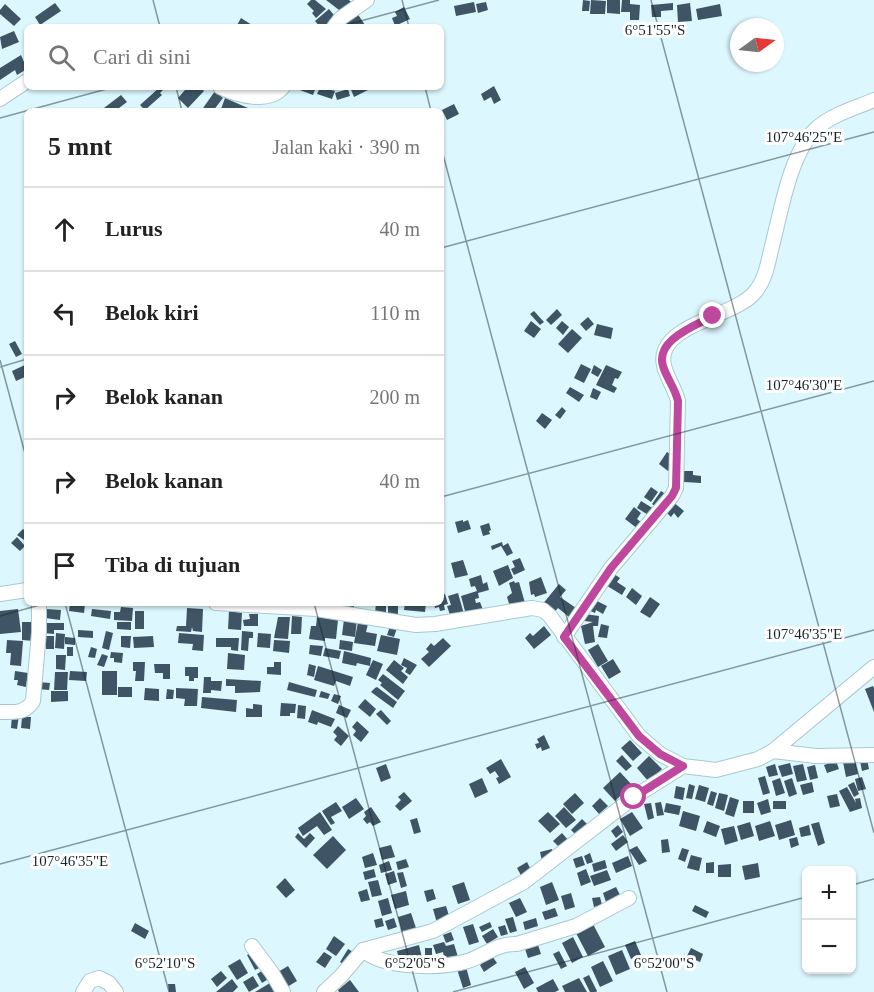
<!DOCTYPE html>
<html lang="id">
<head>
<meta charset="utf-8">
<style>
  body { margin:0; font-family:"Times New Roman",serif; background:#f6f6f6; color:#222 }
  .controls { position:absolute; right:18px; bottom:18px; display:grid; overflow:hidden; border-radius:9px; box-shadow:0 2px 4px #0004 }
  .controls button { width:54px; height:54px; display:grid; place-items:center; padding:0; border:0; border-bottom:2px solid #e0e0e0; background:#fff; color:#222; font:30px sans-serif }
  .compass { position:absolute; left:730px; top:18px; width:54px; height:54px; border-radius:50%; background:#fff; box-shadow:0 2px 4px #0004; rotate:75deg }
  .stop { position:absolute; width:18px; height:18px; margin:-14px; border:4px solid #be489e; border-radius:50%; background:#fff }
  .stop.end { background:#be489e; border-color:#fff; box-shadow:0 2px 6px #0008 }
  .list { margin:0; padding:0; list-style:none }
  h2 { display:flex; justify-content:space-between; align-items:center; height:78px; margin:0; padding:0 24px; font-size:26px }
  h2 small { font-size:20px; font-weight:400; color:#767676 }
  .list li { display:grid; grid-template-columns:39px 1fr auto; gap:18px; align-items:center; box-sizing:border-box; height:84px; padding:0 24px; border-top:2px solid #e0e0e0 }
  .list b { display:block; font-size:22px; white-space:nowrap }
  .list em { font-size:20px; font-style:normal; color:#767676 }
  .icon { flex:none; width:33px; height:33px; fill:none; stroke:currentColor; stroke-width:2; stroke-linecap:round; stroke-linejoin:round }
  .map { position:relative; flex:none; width:874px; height:992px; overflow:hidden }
  .search { position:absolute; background:#fff; box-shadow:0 2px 4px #0004; left:24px; top:24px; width:420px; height:66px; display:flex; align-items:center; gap:15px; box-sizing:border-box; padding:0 21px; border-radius:9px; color:#767676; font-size:22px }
  .panel { position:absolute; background:#fff; box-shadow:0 2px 4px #0004; left:24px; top:108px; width:420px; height:498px; border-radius:9px }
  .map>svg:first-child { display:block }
  .building { fill:#3f5464 }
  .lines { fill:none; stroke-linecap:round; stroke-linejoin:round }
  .minor-casing { stroke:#a8c9d2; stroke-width:16 }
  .minor { stroke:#fff; stroke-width:14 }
  .route { stroke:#be489e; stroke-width:8 }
  .ticks { fill:none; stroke:#172428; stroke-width:1.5; stroke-opacity:0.45 }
  .ticks-label { font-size:15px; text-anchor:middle; fill:#172428; stroke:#fff; stroke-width:6; stroke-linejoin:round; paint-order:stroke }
</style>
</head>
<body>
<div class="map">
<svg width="874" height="992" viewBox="0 0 874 992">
  <rect width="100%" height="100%" fill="#dcf7fe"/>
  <g class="building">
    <polygon points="311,0 315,0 326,9 316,18 312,13 314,11 307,4"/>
    <polygon points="326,0 349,0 351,2 343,13"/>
    <polygon points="583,0 590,1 589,11 582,11"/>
    <polygon points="591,0 606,1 605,14 590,14"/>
    <polygon points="607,0 620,0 620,14 607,13"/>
    <polygon points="622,0 630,0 630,4 640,5 639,20 630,20 630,12 621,12"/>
    <polygon points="474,2 476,12 456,16 454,6"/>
    <polygon points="486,2 488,10 478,13 476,4"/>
    <polygon points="55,3 61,11 40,25 35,17"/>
    <polygon points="673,3 673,10 661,11 661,17 652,17 651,5"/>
    <polygon points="690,3 692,21 678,22 677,5"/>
    <polygon points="5,4 21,19 14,26 0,14 0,10"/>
    <polygon points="720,4 722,16 698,20 696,9"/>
    <polygon points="404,7 410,19 395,26 392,18 397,16 395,12"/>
    <polygon points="329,9 338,20 330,27 320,27 315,21"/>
    <polygon points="357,13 365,25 362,27 345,27 341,21"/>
    <polygon points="241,18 252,25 251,27 236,27"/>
    <polygon points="14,31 19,42 2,49 0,37"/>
    <polygon points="21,55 27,69 17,75 15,70 0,80 0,68"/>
    <polygon points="494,86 501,100 494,104 491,97 484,101 481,94"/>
    <polygon points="160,87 166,87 160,93 162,95 145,110 140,105"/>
    <polygon points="182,87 200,87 204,91 188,108 178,98 185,90"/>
    <polygon points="292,87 316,87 313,95"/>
    <polygon points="320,87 335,91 332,99 317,94"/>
    <polygon points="350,87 374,87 354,97"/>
    <polygon points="348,89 350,96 337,100 335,93"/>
    <polygon points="215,91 223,98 213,111 201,111"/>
    <polygon points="121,95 127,102 115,111 100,111"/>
    <polygon points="225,98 248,108 246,111 221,109"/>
    <polygon points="454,104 459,114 447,120 442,110"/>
    <polygon points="557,309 562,315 551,325 546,320"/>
    <polygon points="534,311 544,322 540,325 530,314"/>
    <polygon points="588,317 594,324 586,331 580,324"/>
    <polygon points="531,321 541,329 534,338 524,331"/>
    <polygon points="562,321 569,327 563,335 556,328"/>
    <polygon points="597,324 613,328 611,339 594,335"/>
    <polygon points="572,329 582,338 568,353 558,344"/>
    <polygon points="15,341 22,354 16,357 9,344"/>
    <polygon points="581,364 591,369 584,383 574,378"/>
    <polygon points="25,365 27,376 16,381 12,371"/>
    <polygon points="594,365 602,370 598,377 591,373"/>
    <polygon points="606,365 622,372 618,379 615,378 612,385 617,388 614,393 596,385"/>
    <polygon points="570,387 584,395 579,402 566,393"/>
    <polygon points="593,388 601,392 597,400 590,397"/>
    <polygon points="562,407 566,411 560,419 555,415"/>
    <polygon points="542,413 552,420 545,429 536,421"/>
    <polygon points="667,452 676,458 668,471 659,464"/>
    <polygon points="684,471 693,471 693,475 701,476 701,483 684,482"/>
    <polygon points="651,487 658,492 651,502 644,497"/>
    <polygon points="661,491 667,495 659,509 652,504"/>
    <polygon points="641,501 654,509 650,516 637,508"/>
    <polygon points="672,501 684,511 678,518 674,513 671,517 664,510"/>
    <polygon points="634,507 641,513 637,519 642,523 638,529 625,519"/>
    <polygon points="463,520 463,522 468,520 471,529 458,533 455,522"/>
    <polygon points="489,523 491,530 489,531 490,534 483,536 480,526"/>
    <polygon points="23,529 27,532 27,542 17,535"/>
    <polygon points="17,537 25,546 20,551 11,543"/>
    <polygon points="502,542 503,546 508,543 513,553 507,556 501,546 492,550 491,546"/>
    <polygon points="520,558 525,570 514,575 511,569 515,567 512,561"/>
    <polygon points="463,560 468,575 455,578 451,563"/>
    <polygon points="508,565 513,578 499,586 493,571"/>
    <polygon points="611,572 620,578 617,582 626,588 622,595 604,584"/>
    <polygon points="481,575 483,584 487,582 489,590 478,593 479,598 475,599 476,603 480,602 483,610 466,615 461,596 477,591 475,586 471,587 469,579"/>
    <polygon points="541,577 547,593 535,597 534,594 531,595 529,582"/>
    <polygon points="514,581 515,583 519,582 525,603 510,607 507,597 512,593 509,583"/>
    <polygon points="559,584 566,590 560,597 576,608 569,617 558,608 553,614 542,605"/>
    <polygon points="632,588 642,596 636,605 626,597"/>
    <polygon points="458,593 464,614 451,618 447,606 451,605 448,596"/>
    <polygon points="445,594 448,604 444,605 445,610 440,611 439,607 435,608 434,603 441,603 441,596"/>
    <polygon points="650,597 660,604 650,618 640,612"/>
    <polygon points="593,599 607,606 603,614 596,610 595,613 588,610"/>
    <polygon points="70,603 85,604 84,613 69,611"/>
    <polygon points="320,603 354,603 354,607 330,607"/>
    <polygon points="376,603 386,604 386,613 375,613"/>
    <polygon points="405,603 426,603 425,612 404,610"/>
    <rect x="388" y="605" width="10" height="12"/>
    <polygon points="121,607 133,608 132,621 114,620 114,612 120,612"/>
    <polygon points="187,608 203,609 202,632 193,631 192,627 191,632 176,631 177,626 186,626"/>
    <polygon points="18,609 21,632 0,634 0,611"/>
    <polygon points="46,609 61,610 60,620 45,618"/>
    <polygon points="92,609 111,611 110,619 91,616"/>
    <rect x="135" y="611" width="9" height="18"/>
    <polygon points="229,611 242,613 241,630 228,629"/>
    <polygon points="249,614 258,614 258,626 244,626 243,620 250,619"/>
    <polygon points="585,614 599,616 598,626 593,626 595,642 585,644 581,626 593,622 584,621"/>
    <polygon points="292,616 302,617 301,634 291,634"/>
    <polygon points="278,617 290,617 288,639 274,638"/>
    <polygon points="317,617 338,620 336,639 325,638 325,641 309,639 311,626 316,626"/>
    <polygon points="344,619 357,620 355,637 342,635"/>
    <polygon points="22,622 34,622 34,641 22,640"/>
    <polygon points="117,622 131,622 131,630 117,629"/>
    <polygon points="358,622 368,624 366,632 377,634 375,646 354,643"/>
    <polygon points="43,623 64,623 64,630 54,630 54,634 43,633"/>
    <polygon points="601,624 609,626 607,638 598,637"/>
    <polygon points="390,626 397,628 394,637 387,635"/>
    <polygon points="544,626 551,635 534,649 525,638 530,633 533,636"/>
    <polygon points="78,630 93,631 93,638 78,637"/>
    <polygon points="106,631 113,633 109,650 102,648"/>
    <polygon points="242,631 253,632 253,638 249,638 248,651 241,650"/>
    <polygon points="56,633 65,634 64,649 55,648"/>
    <polygon points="179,633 204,635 203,651 192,650 193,644 178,643"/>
    <polygon points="258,633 271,634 270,648 257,647"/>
    <polygon points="381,635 400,639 397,655 377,651"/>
    <polygon points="45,636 54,636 54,649 46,649"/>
    <polygon points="121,636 131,636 130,648 121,647"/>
    <polygon points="153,636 154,647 134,648 133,637"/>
    <polygon points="65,637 75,638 75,645 65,644"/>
    <polygon points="216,638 239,638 238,651 231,650 231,647 216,647"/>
    <polygon points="443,638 451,646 429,667 421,659 429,652 426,649 431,643 434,646"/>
    <polygon points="7,640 23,641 21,666 10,665 11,653 6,653"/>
    <polygon points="274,640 290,641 289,653 273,651"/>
    <polygon points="340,640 353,642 352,651 339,649"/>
    <polygon points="598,644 608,661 598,667 588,650"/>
    <polygon points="310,645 323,646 321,656 309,654"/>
    <rect x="67" y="647" width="6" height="9"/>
    <polygon points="91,647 97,649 95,658 88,657"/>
    <polygon points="325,648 341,651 339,659 323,656"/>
    <polygon points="344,651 371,658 370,666 357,663 356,666 342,663"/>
    <polygon points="111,652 123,653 122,663 114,662 114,658 110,658"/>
    <polygon points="228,653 245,655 244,670 227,669"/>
    <polygon points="102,654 108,656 104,667 97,665"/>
    <polygon points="56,655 66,655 65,670 56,669"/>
    <polygon points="404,658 417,665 410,675 405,672 407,668 401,665"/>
    <polygon points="613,659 621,672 609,679 601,666"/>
    <polygon points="373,660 383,664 376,680 366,675"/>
    <polygon points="394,660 404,668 401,671 408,677 403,684 386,670"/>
    <polygon points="133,662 145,662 144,681 135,681 136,671 133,671"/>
    <polygon points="274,662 281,662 281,675 267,674 267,667 274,667"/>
    <polygon points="154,664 170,664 170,679 163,679 163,673 155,673"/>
    <polygon points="309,664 316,666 314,677 307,675"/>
    <polygon points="318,666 353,677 350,686 336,681 334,686 314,680"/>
    <polygon points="185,667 198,667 198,678 194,678 194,681 189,681 189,676 185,676"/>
    <polygon points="15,671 28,673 26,687 17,685 18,680 14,680"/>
    <polygon points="70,671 87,672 86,681 69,680"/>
    <rect x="102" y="671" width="15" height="24"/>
    <polygon points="55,672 68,672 67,690 54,690"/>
    <polygon points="383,674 405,691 398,700 380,685 382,683 378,680"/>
    <polygon points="204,677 211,677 211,681 222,681 221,691 211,690 211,693 203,693"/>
    <polygon points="226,679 261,681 260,692 235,693 235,686 226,686"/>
    <polygon points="38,682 50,683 49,690 38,689"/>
    <polygon points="289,682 317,690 315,697 287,690"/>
    <polygon points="873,686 874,688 874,712 865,689"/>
    <rect x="118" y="687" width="14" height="10"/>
    <polygon points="377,687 397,702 393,708 371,692 375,688"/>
    <polygon points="145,688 159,689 159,701 144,700"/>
    <polygon points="176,688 198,689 197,706 184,706 185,699 176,698"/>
    <polygon points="167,689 174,690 173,699 166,699"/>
    <polygon points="51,691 68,691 68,701 51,702"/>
    <polygon points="321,691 330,694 328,699 319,697"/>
    <polygon points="334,694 341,696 338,704 331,701"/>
    <polygon points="202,697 237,700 236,712 201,708"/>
    <polygon points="365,699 376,709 370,717 358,707"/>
    <polygon points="281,703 296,704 295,713 290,713 290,716 280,716"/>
    <polygon points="253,704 262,705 262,717 246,717 246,708 253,709"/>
    <polygon points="298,705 306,706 305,719 297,718"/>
    <polygon points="339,705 351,710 347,718 336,713"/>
    <polygon points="312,710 335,719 331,727 318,722 317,725 308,722"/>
    <polygon points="381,710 391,721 387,725 376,714"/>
    <polygon points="12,715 19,715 17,729 11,728"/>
    <polygon points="22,717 31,717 30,729 21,728"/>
    <polygon points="357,721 369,732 361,742 353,735 356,731 352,727"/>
    <polygon points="338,726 349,736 341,746 334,740 337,736 333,732"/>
    <polygon points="544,735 550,748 542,751 541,747 537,749 535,744 539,743 537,739"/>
    <polygon points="630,740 642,753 633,761 621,748"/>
    <polygon points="622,755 632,766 626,771 616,761"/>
    <polygon points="649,756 662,769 649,782 637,768"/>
    <polygon points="501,759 511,777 499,784 496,778 499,777 495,771 490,774 486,768"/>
    <polygon points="867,759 869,769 862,771 860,761"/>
    <polygon points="855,760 858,774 846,777 843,762"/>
    <polygon points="836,761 839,769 827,773 824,765"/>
    <polygon points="790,763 793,774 782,777 778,766"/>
    <polygon points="386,764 391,778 381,782 376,768"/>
    <polygon points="775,764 778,775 769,777 766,767"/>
    <polygon points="803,764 807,780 797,782 793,766"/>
    <polygon points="815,765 818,778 810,780 807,767"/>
    <polygon points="620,772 632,785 615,801 603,788"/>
    <polygon points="765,776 770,793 763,795 758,778"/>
    <polygon points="862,777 866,789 858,791 855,779"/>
    <polygon points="482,778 488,792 475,798 469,784"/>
    <polygon points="780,778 785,793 776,796 772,781"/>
    <polygon points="792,778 797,794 789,797 784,781"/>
    <polygon points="812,782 814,792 803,795 800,785"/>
    <polygon points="854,782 859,794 854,797 848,785"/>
    <polygon points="689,784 695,786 692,799 686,798"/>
    <polygon points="699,785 709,788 705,802 695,799"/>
    <polygon points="676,786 685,788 683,800 674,798"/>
    <polygon points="847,787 856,803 855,799 860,798 862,808 850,812 839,791"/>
    <polygon points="711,791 717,793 713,806 707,804"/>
    <polygon points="404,792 412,801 400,811 395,806 401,800 398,797"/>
    <polygon points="575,793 584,803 572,814 563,804"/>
    <polygon points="719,793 728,795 724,811 715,808"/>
    <polygon points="837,794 840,806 830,808 827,796"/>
    <polygon points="730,797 739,800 734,817 725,814"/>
    <polygon points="356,798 364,809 349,819 342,807"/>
    <polygon points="600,798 608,806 599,814 592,806"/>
    <polygon points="768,799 771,812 761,815 757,803"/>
    <rect x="743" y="801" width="11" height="12"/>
    <rect x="773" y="801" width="13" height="8"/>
    <polygon points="336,802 342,811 331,817 335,823 331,825 322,811"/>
    <polygon points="661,802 664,815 657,816 655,803"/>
    <polygon points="651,803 654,818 648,820 644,804"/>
    <polygon points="666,803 681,806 679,815 664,812"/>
    <polygon points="371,807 381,822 373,826 370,822 367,824 363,819 366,816 364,812"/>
    <polygon points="564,807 576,820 566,828 555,816"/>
    <polygon points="683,811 700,816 696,831 679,826"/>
    <polygon points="320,812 332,830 324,835 317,826 303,836 298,828"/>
    <polygon points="548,812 560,824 550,833 538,821"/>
    <polygon points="632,812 643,828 630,836 620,819"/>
    <polygon points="417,818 421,832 414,834 410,820"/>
    <polygon points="582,819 590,827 578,837 571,830"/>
    <polygon points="791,820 795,835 779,840 775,825"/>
    <polygon points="707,821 720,826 716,837 703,832"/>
    <polygon points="770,821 775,836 759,841 755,826"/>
    <polygon points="750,822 754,836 741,840 737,826"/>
    <polygon points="819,822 825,843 818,846 811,824"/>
    <polygon points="618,825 623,832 616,838 611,831"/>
    <polygon points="809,825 811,835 801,837 799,828"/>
    <polygon points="734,826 738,841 725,845 721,829"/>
    <polygon points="298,833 304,839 310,833 315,838 306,848 295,837"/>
    <polygon points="562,833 569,841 561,849 553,841"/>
    <polygon points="623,835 628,842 616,851 611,844"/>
    <polygon points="333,836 346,850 327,869 313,855"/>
    <polygon points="797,837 799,845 791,848 789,839"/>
    <polygon points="668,839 670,852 662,853 661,840"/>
    <polygon points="391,845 395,857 382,860 379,848"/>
    <polygon points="637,846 647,861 639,865 629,850"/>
    <polygon points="682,848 689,850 685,862 678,859"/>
    <polygon points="552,849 554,858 542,861 540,852"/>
    <polygon points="373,853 377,865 365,868 362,857"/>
    <polygon points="590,853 593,862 587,864 584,856"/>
    <polygon points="691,855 702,858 699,871 687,868"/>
    <polygon points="582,856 585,865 576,868 573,859"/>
    <polygon points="628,856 632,866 616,873 612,863"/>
    <polygon points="406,859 409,867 398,870 396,862"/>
    <polygon points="605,860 607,868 594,872 592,864"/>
    <polygon points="389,861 392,870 381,873 379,865"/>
    <polygon points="527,862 533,874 523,879 517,868"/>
    <polygon points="714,862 714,873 706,873 706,863"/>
    <polygon points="758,863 760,877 745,880 742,866"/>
    <polygon points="731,864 731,877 718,877 718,865"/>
    <polygon points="374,869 376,877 365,880 363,872"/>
    <polygon points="586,869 591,882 581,886 577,873"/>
    <polygon points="607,870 611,880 594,886 590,876"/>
    <polygon points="394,871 397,882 388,885 385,874"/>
    <polygon points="403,872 407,886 401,888 397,873"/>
    <polygon points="285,878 295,890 286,898 276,887"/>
    <polygon points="378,880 382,895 372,897 368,882"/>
    <polygon points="464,882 470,900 458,904 452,886"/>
    <polygon points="552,882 559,900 546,905 540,887"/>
    <polygon points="616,887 620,895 606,902 603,893"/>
    <polygon points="367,889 370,900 361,902 358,892"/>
    <polygon points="433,889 436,899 427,902 424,891"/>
    <polygon points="406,891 409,905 395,909 391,895"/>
    <polygon points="571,893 575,907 565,910 561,896"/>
    <polygon points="600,897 602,905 594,907 592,898"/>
    <polygon points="388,898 392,913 382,916 378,901"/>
    <polygon points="520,898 527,912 516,917 509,903"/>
    <polygon points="695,905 709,912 706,918 692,911"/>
    <polygon points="446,906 450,919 437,923 433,909"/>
    <polygon points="555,908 558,916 545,920 542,912"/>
    <polygon points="411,913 416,928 402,932 398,917"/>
    <polygon points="513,917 517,931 510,933 505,919"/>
    <polygon points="382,918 384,926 376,928 374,920"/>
    <polygon points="394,918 397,927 388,930 385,921"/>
    <polygon points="536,918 538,926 525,930 523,922"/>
    <polygon points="490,922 492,927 482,932 479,927"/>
    <polygon points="135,923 149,931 145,939 131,931"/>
    <polygon points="473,924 479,942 469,945 463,927"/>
    <polygon points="593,924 605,947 588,956 576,933"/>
    <polygon points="505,925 508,934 501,936 498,927"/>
    <polygon points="493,929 498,937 487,944 482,936"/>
    <polygon points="451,932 454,940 446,943 443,935"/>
    <polygon points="334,936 345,944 336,956 326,949"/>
    <polygon points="573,937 583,957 572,963 562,943"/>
    <polygon points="635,941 641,955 631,959 625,945"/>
    <polygon points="444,942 446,946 454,944 458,957 445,961 443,952 436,954 433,945"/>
    <polygon points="537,942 541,954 528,958 524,946"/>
    <polygon points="419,945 422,958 400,963 397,951"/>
    <rect x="425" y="948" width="7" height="11"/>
    <polygon points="691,948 703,954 700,962 687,956"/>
    <polygon points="348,949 355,953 346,966 340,962"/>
    <polygon points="622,950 630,969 616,975 608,956"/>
    <polygon points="559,951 567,966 561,969 553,954"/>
    <polygon points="253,952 261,967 255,970 247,955"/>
    <polygon points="324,952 332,957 325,968 316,962"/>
    <polygon points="492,956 497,963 484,972 480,965"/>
    <polygon points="240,959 248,973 237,980 228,966"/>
    <polygon points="603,961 613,981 600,987 591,967"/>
    <polygon points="288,966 297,981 287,987 278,972"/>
    <polygon points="466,967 471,985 463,988 457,969"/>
    <polygon points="525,967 534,983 524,989 515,972"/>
    <polygon points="265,969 270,978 262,983 257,974"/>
    <polygon points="221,971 227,978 217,987 211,979"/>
    <polygon points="589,975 597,991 596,992 590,992 583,978"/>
    <polygon points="253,976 259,986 249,992 243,982"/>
    <polygon points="579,978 587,992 565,992 562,986"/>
    <polygon points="232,979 238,987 233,992 216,992"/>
    <polygon points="553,979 559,990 555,992 538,992 536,988"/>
    <polygon points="350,980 359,992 339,992 338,990"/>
    <polygon points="270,983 275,992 255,992"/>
    <polygon points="168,984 175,984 176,992 169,992"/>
  </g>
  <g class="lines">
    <g class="minor-casing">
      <g id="minor">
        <polyline points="334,27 341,18 367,0"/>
        <path d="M220,87C238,96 269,104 283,87"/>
        <polyline points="0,99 27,81"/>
        <polyline points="0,594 27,590"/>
        <polyline points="216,603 316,609 416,625 435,624 532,608 543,610 550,616 639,736 660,754 683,766 716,770 758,759 773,751 816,756 874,755"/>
        <path d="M564,637L611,568L672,496L676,488L678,401C674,384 658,367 665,350C676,322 738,314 755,292C766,279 768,262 772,246C781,212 790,152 817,128C833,114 855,108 874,100"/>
        <path d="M0,712C14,712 25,714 33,701L39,632V603"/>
        <polyline points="773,751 874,667"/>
        <polyline points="252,946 272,973 283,992"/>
        <path d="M363,950C384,969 441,969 468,961C485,955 498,943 517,944L576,926L629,898"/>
        <polyline points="83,992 90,981 99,978 109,983 116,992"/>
        <polyline points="324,992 341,976 363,950 433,931 524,882 634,797 683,766"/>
      </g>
    </g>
    <use href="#minor" class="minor"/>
  </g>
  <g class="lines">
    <path class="route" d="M634,797L683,766L660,754L639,736L564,637L611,568L672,496L676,488L678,401C675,388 667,379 663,366C655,340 695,326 713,316"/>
  </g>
  <path class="ticks" d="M153,0L160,27M402,0L409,27M651,0L874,833M338,27L439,0M176,87L182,111M425,87L431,111M0,118L114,87M441,147L667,992M441,248L874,132M0,360L27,461M0,367L27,359M441,497L874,381M65,603L169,992M314,603L418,992M0,616L47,603M0,864L874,630M852,885L874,879M453,992L806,897"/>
  <g class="ticks-label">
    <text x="655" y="35">6°51'55"S</text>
    <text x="804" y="142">107°46'25"E</text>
    <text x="804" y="390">107°46'30"E</text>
    <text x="804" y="639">107°46'35"E</text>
    <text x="70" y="866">107°46'35"E</text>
    <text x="165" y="968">6°52'10"S</text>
    <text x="415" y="968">6°52'05"S</text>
    <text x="664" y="968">6°52'00"S</text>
  </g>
</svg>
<div class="controls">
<button>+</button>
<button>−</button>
</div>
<svg class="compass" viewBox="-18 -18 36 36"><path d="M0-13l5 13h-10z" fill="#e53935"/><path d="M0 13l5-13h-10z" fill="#767676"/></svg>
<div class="stop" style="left:634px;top:797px"></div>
<div class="stop end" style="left:713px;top:316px"></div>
<div class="search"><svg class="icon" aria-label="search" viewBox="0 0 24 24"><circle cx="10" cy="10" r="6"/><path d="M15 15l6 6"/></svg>Cari di sini</div>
<section class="panel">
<h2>5 mnt<small>Jalan kaki · 390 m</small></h2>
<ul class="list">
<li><svg class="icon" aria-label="ahead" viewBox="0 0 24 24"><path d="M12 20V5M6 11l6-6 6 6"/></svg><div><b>Lurus</b></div><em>40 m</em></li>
<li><svg class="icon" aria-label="left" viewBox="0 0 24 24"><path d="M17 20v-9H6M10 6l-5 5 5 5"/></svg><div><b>Belok kiri</b></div><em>110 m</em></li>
<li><svg class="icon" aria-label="right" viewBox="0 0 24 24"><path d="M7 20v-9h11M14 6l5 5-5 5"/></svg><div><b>Belok kanan</b></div><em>200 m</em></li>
<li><svg class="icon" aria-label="right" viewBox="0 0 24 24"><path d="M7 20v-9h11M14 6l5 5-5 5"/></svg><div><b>Belok kanan</b></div><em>40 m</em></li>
<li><svg class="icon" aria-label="arrive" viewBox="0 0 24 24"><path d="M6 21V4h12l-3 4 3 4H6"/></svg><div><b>Tiba di tujuan</b></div></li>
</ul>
</section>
</div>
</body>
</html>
